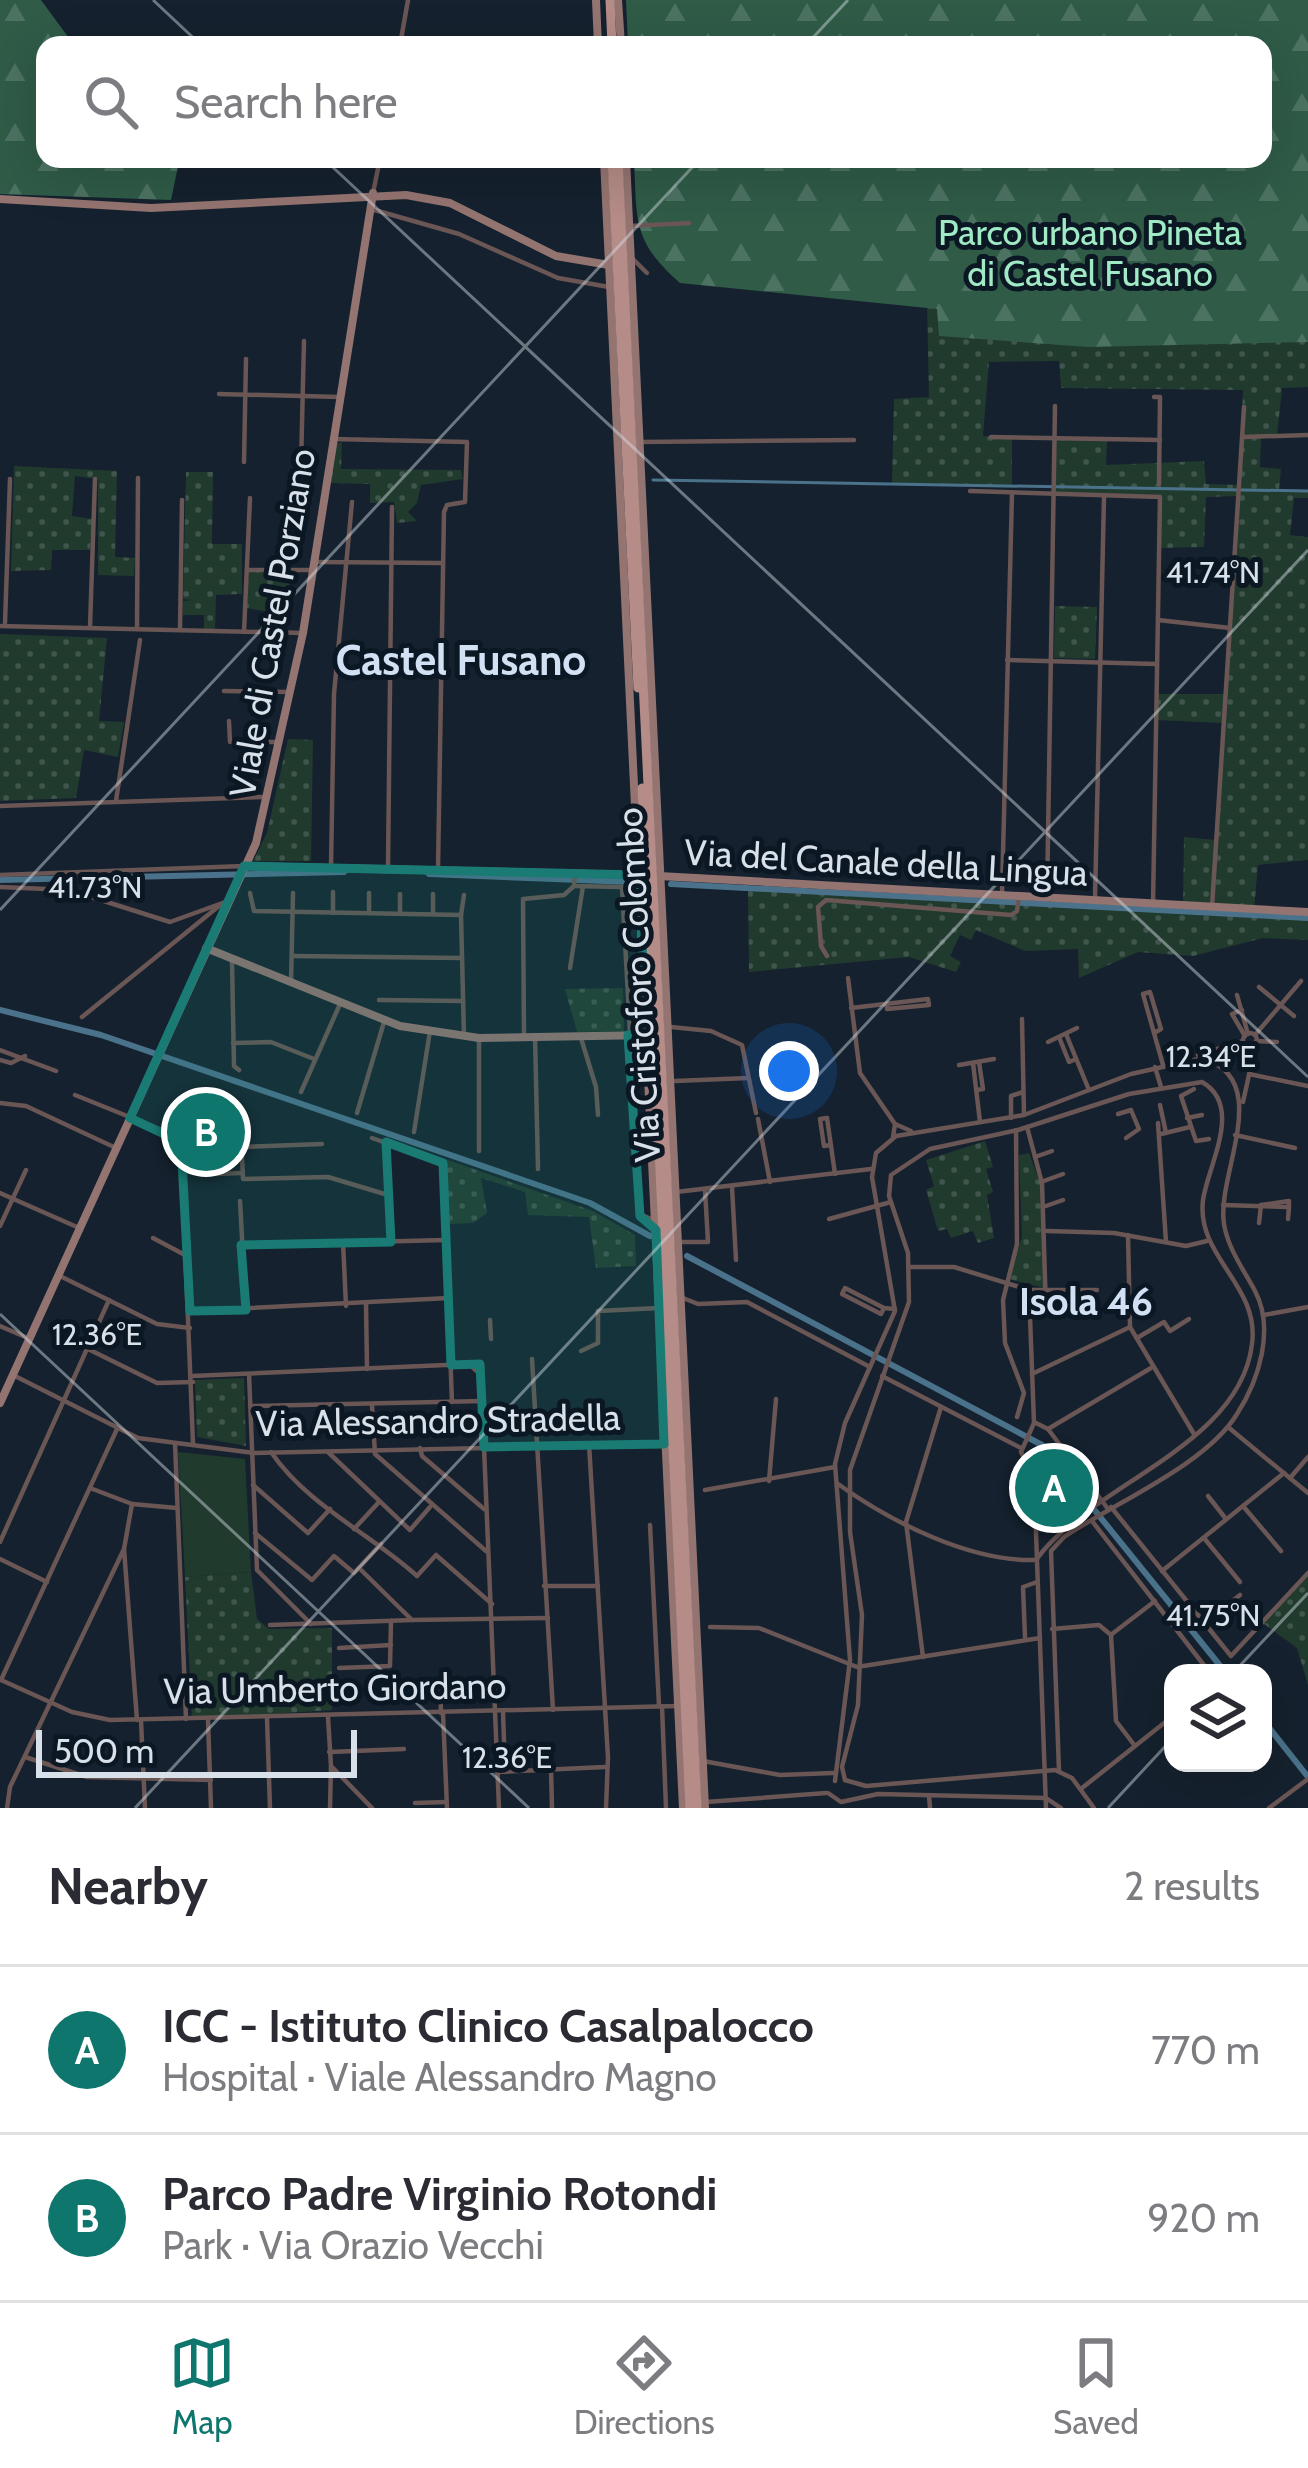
<!DOCTYPE html>
<html lang="en">
<head>
<meta charset="utf-8">
<style>
  body { margin:0; font-family:Cabin,sans-serif; background:#f2f2f3; color:#2b2b33 }
  .controls { position:absolute; right:36px; bottom:36px; display:grid; overflow:hidden; border-radius:24px; box-shadow:0 12px 48px #0002 }
  .controls button { width:108px; height:108px; display:grid; place-items:center; padding:0; border:0; border-bottom:3px solid #e1e1e2; background:#fff; color:#2b2b33; font:60px sans-serif }
  .scale { position:absolute; left:36px; bottom:30px; width:321px; box-sizing:border-box; padding-left:12px; border:6px solid #d8e0e9; border-top:0; font-size:33px; line-height:42px; white-space:nowrap; color:#d8e0e9; -webkit-text-stroke:9px #0c1724; paint-order:stroke }
  .you { position:absolute; left:789px; top:1071px; width:42px; height:42px; margin:-30px; border:9px solid #fff; border-radius:50%; background:#1a73e8; box-shadow:0 0 0 18px #1a73e833 }
  .badge { display:grid; place-items:center; width:78px; height:78px; border-radius:50%; background:#0f766e; color:#fff; font-size:39px; font-weight:700 }
  .pin { position:absolute; translate:-50% -50%; border:6px solid #fff; box-shadow:0 3px 12px #0006 }
  .list { margin:0; padding:0; list-style:none }
  h2 { display:flex; justify-content:space-between; align-items:center; height:156px; margin:0; padding:0 48px; font-size:51px }
  h2 small { font-size:39px; font-weight:400; color:#7c7c81 }
  .list li { display:grid; grid-template-columns:78px 1fr auto; gap:36px; align-items:center; box-sizing:border-box; height:168px; padding:0 48px; border-top:3px solid #e1e1e2 }
  .list b { display:block; font-size:45px; white-space:nowrap }
  .list p { margin:0; font-size:39px; white-space:nowrap; color:#7c7c81 }
  .list em { font-size:39px; font-style:normal; color:#7c7c81 }
  .icon { flex:none; width:66px; height:66px; fill:none; stroke:currentColor; stroke-width:2; stroke-linecap:round; stroke-linejoin:round }
  .map { position:relative; flex:none; width:1308px; height:1808px; overflow:hidden }
  .search { position:absolute; background:#fff; box-shadow:0 12px 48px #0002; left:36px; right:36px; top:36px; height:132px; display:flex; align-items:center; gap:30px; box-sizing:border-box; padding:0 42px; border-radius:24px; color:#7c7c81; font-size:45px }
  .sheet { height:492px; background:#fff }
  nav { display:flex; justify-content:space-around; align-items:center; box-sizing:border-box; height:168px; border-top:3px solid #e1e1e2; background:#fff; font-size:33px; color:#7c7c81 }
  nav a { display:grid; justify-items:center; gap:6px }
  nav .on { color:#0f766e }
  .map>svg:first-child { display:block }
  .built { fill:#1b2b3d }
  .grass { fill:url(#grass-dots) }
  .forest { fill:url(#forest-firs) }
  .pitch { fill:#213a2e }
  .lines { fill:none; stroke-linecap:round; stroke-linejoin:round }
  .stream { stroke:#4a728b; stroke-width:3 }
  .canal { stroke:#4a728b; stroke-width:6 }
  .street { stroke:#6a5654; stroke-width:4.5 }
  .secondary { stroke:#947471; stroke-width:8 }
  .primary { stroke:#b58c87; stroke-width:9 }
  .marked { fill:#197b74; fill-opacity:0.2; stroke:#197b74; stroke-width:9; stroke-linejoin:round }
  .ticks { fill:none; stroke:#d8e0e9; stroke-width:3; stroke-opacity:0.45 }
  .labels { text-anchor:middle; dominant-baseline:central; stroke-width:10; stroke-linejoin:round; paint-order:stroke }
  .park-label { font-size:36px; fill:#a0ebc6; stroke:#0c1724 }
  .street-label { font-size:36px; fill:#d8e0e9; stroke:#0c1724 }
  .neighbourhood-label { font-size:39px; font-weight:bold; fill:#d1e1f3; stroke:#0c1724 }
  .quarter-label { font-size:42px; font-weight:bold; fill:#d1e1f3; stroke:#0c1724 }
  .ticks-label { font-size:30px; text-anchor:middle; fill:#d8e0e9; stroke:#0c1724; stroke-width:10; stroke-linejoin:round; paint-order:stroke }
</style>
</head>
<body>
<div class="map">
<svg width="1308" height="1808" viewBox="0 0 1308 1808">
  <defs>
    <pattern id="grass-dots" width="8" height="8" patternUnits="userSpaceOnUse" patternTransform="scale(3)"><rect width="8" height="8" fill="#213a2e"/><path d="M2 2h.1M6 6h.1" fill="none" stroke="#40564c" stroke-width="1.8" stroke-linecap="round"/></pattern>
    <pattern id="forest-firs" width="22" height="20" patternUnits="userSpaceOnUse" patternTransform="scale(3)"><rect width="22" height="20" fill="#2f5b47"/><path d="M5 1l3.5 6h-7zM16 11l3.5 6h-7z" fill="#4c7262"/></pattern>
  </defs>
  <rect width="100%" height="100%" fill="#15212e"/>
  <polygon class="built" points="1026,1450 1040,1454 1085,1507 1051,1532 1039,1532 1038,1469"/>
  <g class="grass">
    <polygon points="927,302 1308,309 1308,387 1282,388 1277,436 1261,437 1260,467 1281,469 1279,490 1308,491 1308,498 1294,498 1290,535 1308,537 1308,860 1258,865 1254,910 1183,906 1184,837 1215,840 1223,723 1155,720 1156,694 1226,694 1239,496 1206,497 1204,547 1159,548 1159,498 1053,495 1055,440 1107,440 1106,465 1204,461 1206,484 1239,485 1243,390 1061,388 1059,361 989,362 983,436 1012,438 1012,486 892,483 894,399 929,397"/>
    <polygon points="342,442 341,469 461,470 463,479 421,485 417,503 408,512 417,521 397,523 394,502 370,503 370,484 330,483 335,444"/>
    <polygon points="14,466 117,471 115,557 135,558 134,576 98,575 98,479 75,476 72,516 92,519 90,550 52,550 51,570 11,571"/>
    <polygon points="186,472 213,472 212,544 242,544 242,594 216,595 215,630 204,630 204,615 183,615 183,601 192,600 183,599"/>
    <polygon points="249,572 291,573 285,615 247,608"/>
    <polygon points="1055,606 1097,607 1095,659 1054,658"/>
    <polygon points="0,634 107,638 99,721 124,722 118,757 84,750 76,798 0,801"/>
    <polygon points="288,739 313,740 311,861 253,861 267,833"/>
    <polygon points="748,886 1308,915 1308,940 1263,938 1193,956 1138,952 1079,978 1078,949 1025,951 976,930 971,940 960,935 950,956 961,962 956,972 909,957 749,972"/>
    <polygon points="623,988 624,1031 577,1032 565,989"/>
    <polygon points="190,1107 232,1110 235,1156 190,1158 190,1146 178,1130"/>
    <polygon points="985,1141 993,1167 986,1169 993,1192 987,1195 994,1238 978,1243 973,1231 951,1238 947,1229 938,1231 926,1190 934,1186 926,1160"/>
    <polygon points="1029,1153 1040,1183 1044,1288 1009,1279 1022,1237 1019,1155"/>
    <polygon points="445,1159 593,1211 635,1235 636,1266 596,1268 589,1217 528,1215 525,1192 481,1178 487,1213 473,1223 449,1224"/>
    <polygon points="244,1378 246,1446 197,1437 195,1380"/>
    <polygon points="251,1572 257,1619 269,1629 332,1628 332,1710 192,1719 185,1577"/>
    <polygon points="1308,1573 1308,1685 1297,1648 1260,1621"/>
  </g>
  <g class="forest">
    <polygon points="0,0 41,0 74,45 45,45 45,159 172,159 178,166 171,200 0,194"/>
    <path d="M626,0H1308V342L1088,347L939,336L937,309L680,283C632,241 637,220 634,159H1263V45H628Z"/>
  </g>
  <polygon class="pitch" points="178,1452 245,1459 251,1572 185,1577"/>
  <g class="lines">
    <polyline class="stream" points="653,480 1308,491"/>
    <g class="canal">
      <polyline points="429,874 631,882"/>
      <polyline points="0,880 344,872"/>
      <polyline points="671,884 1308,918"/>
      <polyline points="0,1010 101,1035 590,1203 650,1236"/>
      <polyline points="687,1256 1042,1445 1226,1673"/>
      <polyline points="1263,1720 1308,1777"/>
    </g>
    <g class="street">
      <polyline points="400,45 408,0"/>
      <polyline points="373,193 380,159"/>
      <polyline points="371,209 459,234 558,278 609,287"/>
      <polyline points="630,226 689,223"/>
      <polyline points="634,260 647,273"/>
      <polyline points="219,394 340,397"/>
      <polyline points="1154,397 1160,397 1159,484"/>
      <polyline points="991,437 1160,440"/>
      <polyline points="1243,437 1308,435"/>
      <polyline points="333,439 467,442 465,502 447,505 444,512 438,869"/>
      <polyline points="639,442 854,440"/>
      <polyline points="244,462 246,359"/>
      <polyline points="301,466 304,341"/>
      <polyline points="970,491 1160,497 1153,905"/>
      <polyline points="315,562 441,563"/>
      <polyline points="247,570 312,570"/>
      <polyline points="1158,620 1230,628"/>
      <polyline points="5,623 10,479"/>
      <polyline points="0,626 303,633"/>
      <polyline points="90,627 95,479"/>
      <polyline points="137,629 138,478"/>
      <polyline points="180,630 182,500"/>
      <polyline points="244,632 250,498"/>
      <polyline points="1007,660 1156,664"/>
      <polyline points="224,691 291,692"/>
      <polyline points="229,721 230,742 275,742"/>
      <polyline points="116,801 140,640"/>
      <polyline points="0,806 264,797"/>
      <polyline points="331,867 334,694 352,502"/>
      <polyline points="388,867 392,507"/>
      <polyline points="0,875 244,866"/>
      <polyline points="574,886 622,887 640,1214 653,1220"/>
      <polyline points="0,887 69,890 170,922 228,901"/>
      <polyline points="250,893 254,911 461,915 464,1036"/>
      <polyline points="1002,895 1012,493"/>
      <polyline points="1047,898 1055,406"/>
      <polyline points="1095,899 1104,497"/>
      <polyline points="1212,907 1244,407"/>
      <polyline points="369,912 369,893"/>
      <polyline points="400,912 400,894"/>
      <polyline points="333,913 333,892"/>
      <polyline points="433,913 433,894"/>
      <polyline points="461,915 464,895"/>
      <polyline points="292,956 462,958"/>
      <polyline points="827,956 821,946 818,907 826,900 1011,915 1017,911 1019,897"/>
      <polyline points="232,961 234,1066 239,1070"/>
      <polyline points="570,968 583,886"/>
      <polyline points="848,978 860,1073 895,1124"/>
      <polyline points="291,983 293,893"/>
      <polyline points="1259,987 1294,1016"/>
      <polyline points="1237,995 1248,1034"/>
      <polyline points="379,1000 463,1001"/>
      <polyline points="851,1008 928,999 929,1005 887,1009 887,1003"/>
      <polyline points="1242,1010 1232,1014 1245,1036"/>
      <polyline points="82,1017 219,906"/>
      <polyline points="1022,1019 1024,1115"/>
      <polyline points="671,1027 711,1031 742,1045 756,1113"/>
      <polyline points="1154,1033 1161,1029 1150,992 1143,994 1163,1065"/>
      <circle cx="1250" cy="1040" r="7"/>
      <polyline points="1066,1034 1089,1090"/>
      <polyline points="580,1035 596,1087 598,1115"/>
      <polyline points="1255,1035 1301,981"/>
      <polyline points="524,1036 523,899 564,895 574,886 575,874"/>
      <polyline points="535,1036 538,1169"/>
      <polyline points="1059,1037 1069,1062 1076,1059"/>
      <polyline points="479,1038 479,1151"/>
      <polyline points="1256,1041 1277,1042"/>
      <polyline points="1048,1042 1077,1028"/>
      <polyline points="233,1043 271,1042 314,1059"/>
      <polyline points="0,1050 56,1071"/>
      <polyline points="1198,1055 1243,1041"/>
      <polyline points="0,1060 11,1063 25,1056"/>
      <polyline points="973,1063 980,1122"/>
      <polyline points="959,1065 994,1059"/>
      <polyline points="1155,1067 1161,1087"/>
      <polyline points="1249,1074 1308,1086"/>
      <polyline points="675,1081 748,1078"/>
      <polyline points="1194,1089 1181,1096 1196,1141 1209,1139"/>
      <polyline points="976,1090 983,1089 979,1062"/>
      <polyline points="301,1092 340,1004"/>
      <polyline points="75,1095 162,1130 181,1147 193,1443"/>
      <polyline points="1243,1102 1256,1043"/>
      <polyline points="0,1103 26,1106 116,1148"/>
      <polyline points="1160,1105 1166,1133"/>
      <polyline points="240,1111 243,1179 328,1177 388,1195"/>
      <polyline points="357,1113 384,1022"/>
      <polyline points="1118,1114 1131,1110 1139,1129 1126,1138"/>
      <polyline points="827,1118 835,1174"/>
      <polyline points="827,1118 820,1119 824,1146 831,1145"/>
      <polyline points="1011,1118 1011,1096 1023,1092"/>
      <polyline points="1187,1118 1202,1115"/>
      <polyline points="758,1119 770,1182"/>
      <polyline points="1158,1123 1166,1242"/>
      <polyline points="1027,1127 1042,1183 1046,1311"/>
      <polyline points="1016,1130 1017,1244 1003,1300 1005,1343 1024,1393 1017,1417"/>
      <polyline points="414,1132 430,1031"/>
      <polyline points="1161,1134 1190,1127"/>
      <polyline points="1235,1135 1295,1148"/>
      <polyline points="893,1137 895,1124 911,1131"/>
      <polyline points="372,1138 443,1163 452,1402"/>
      <polyline points="386,1142 391,1242"/>
      <polyline points="241,1147 322,1144"/>
      <polyline points="1035,1157 1052,1151"/>
      <polyline points="215,1174 241,1173"/>
      <polyline points="1041,1182 1063,1174"/>
      <polyline points="732,1187 736,1260"/>
      <polyline points="676,1192 871,1169"/>
      <polyline points="0,1193 77,1227"/>
      <polyline points="240,1201 246,1310"/>
      <polyline points="1223,1205 1289,1207 1289,1201 1261,1205"/>
      <polyline points="1043,1207 1063,1200"/>
      <polyline points="869,1208 829,1219 891,1202"/>
      <polyline points="1288,1219 1289,1207"/>
      <polyline points="1259,1223 1261,1205"/>
      <polyline points="0,1226 26,1170"/>
      <polyline points="1047,1231 1114,1233 1186,1246 1207,1241"/>
      <polyline points="1128,1235 1130,1327 1194,1434"/>
      <polyline points="153,1238 185,1255"/>
      <polyline points="343,1242 346,1306"/>
      <polyline points="678,1242 708,1242 705,1190"/>
      <polyline points="241,1245 446,1240"/>
      <polyline points="909,1267 954,1267 1026,1289"/>
      <polyline points="58,1275 157,1324 190,1328"/>
      <polyline points="683,1298 698,1304 747,1302 870,1367"/>
      <polyline points="366,1303 367,1369"/>
      <polyline points="884,1308 845,1288 842,1294 881,1314 884,1308 895,1309"/>
      <polyline points="191,1311 449,1298"/>
      <polyline points="1030,1312 1073,1308 1074,1291"/>
      <polyline points="1264,1315 1308,1307"/>
      <polyline points="490,1320 491,1339"/>
      <polyline points="0,1326 30,1339"/>
      <polyline points="1137,1338 1164,1322 1170,1331 1189,1319"/>
      <polyline points="88,1349 157,1383 193,1382"/>
      <polyline points="581,1351 598,1343 598,1311 659,1308"/>
      <polyline points="532,1359 553,1710"/>
      <polyline points="249,1374 257,1570 311,1624"/>
      <polyline points="1032,1374 1130,1327"/>
      <polyline points="15,1376 138,1438 254,1453 664,1444"/>
      <polyline points="192,1376 469,1364 481,1375 499,1808"/>
      <polyline points="882,1376 1021,1448"/>
      <polyline points="372,1405 375,1454 486,1551"/>
      <polyline points="250,1406 483,1401"/>
      <polyline points="1034,1423 1021,1452 1034,1478 1046,1808"/>
      <polyline points="1034,1423 1029,1290 1097,1290"/>
      <polyline points="1036,1423 1048,1429 1108,1509"/>
      <polyline points="1228,1427 1308,1493"/>
      <polyline points="1048,1429 1151,1368"/>
      <polyline points="175,1443 186,1719"/>
      <polyline points="589,1444 608,1757 606,1808"/>
      <polyline points="420,1448 422,1456 484,1509"/>
      <path d="M271,1452C308,1506 371,1534 417,1576L436,1555L492,1604"/>
      <polyline points="328,1452 410,1530 430,1507"/>
      <polyline points="1290,1478 1308,1457"/>
      <polyline points="769,1481 776,1399"/>
      <path d="M838,1484C891,1522 970,1562 1036,1560"/>
      <polyline points="253,1485 308,1533 330,1509"/>
      <polyline points="90,1488 132,1504 177,1508"/>
      <polyline points="705,1490 835,1467"/>
      <polyline points="1208,1496 1226,1519"/>
      <polyline points="1243,1506 1281,1551"/>
      <polyline points="1111,1507 1231,1656 1308,1573"/>
      <polyline points="1092,1521 1210,1673"/>
      <polyline points="650,1525 659,1706"/>
      <polyline points="354,1529 379,1502"/>
      <polyline points="255,1533 312,1580 334,1556 354,1573 381,1544"/>
      <polyline points="1204,1538 1240,1582"/>
      <polyline points="0,1542 109,1300"/>
      <polyline points="124,1549 137,1720"/>
      <polyline points="0,1559 47,1582"/>
      <polyline points="359,1568 412,1620 548,1618"/>
      <polyline points="1162,1571 1284,1473"/>
      <polyline points="544,1586 598,1586"/>
      <polyline points="1204,1624 1240,1595"/>
      <polyline points="270,1625 412,1620"/>
      <polyline points="710,1627 759,1628 857,1667 1040,1638"/>
      <polyline points="1052,1629 1099,1625 1111,1635 1116,1721 1135,1746"/>
      <polyline points="1112,1634 1155,1601"/>
      <polyline points="1025,1637 1023,1587 1037,1582"/>
      <polyline points="339,1648 391,1645"/>
      <polyline points="923,1657 906,1522 941,1407"/>
      <polyline points="339,1668 390,1666 391,1621"/>
      <polyline points="440,1678 441,1713"/>
      <polyline points="1,1680 72,1712 110,1720 677,1706"/>
      <polyline points="1,1680 117,1429"/>
      <polyline points="662,1706 666,1808"/>
      <polyline points="503,1711 505,1772"/>
      <polyline points="443,1713 447,1808"/>
      <polyline points="328,1717 331,1766 372,1808"/>
      <polyline points="267,1718 270,1808"/>
      <polyline points="208,1719 211,1808"/>
      <polyline points="141,1720 145,1808"/>
      <polyline points="329,1752 404,1749"/>
      <polyline points="25,1757 87,1777 211,1780"/>
      <polyline points="703,1761 780,1775 833,1773"/>
      <polyline points="551,1769 552,1808"/>
      <polyline points="497,1772 605,1767"/>
      <path d="M845,1780L842,1767L858,1705L862,1615L850,1532V1470L909,1302L908,1253L889,1196L891,1175L930,1149L1018,1130L1129,1094L1202,1082C1244,1106 1208,1165 1203,1200C1196,1257 1260,1285 1252,1344C1240,1447 1089,1485 1036,1560"/>
      <polyline points="845,1780 866,1786 1055,1770 1072,1778 1094,1808"/>
      <path d="M835,1781L850,1660L835,1464L845,1423L895,1311L872,1177L876,1153L896,1136L1024,1115L1131,1074L1203,1058C1275,1081 1216,1174 1224,1224C1228,1249 1244,1270 1255,1291C1275,1329 1259,1380 1237,1414C1206,1465 1114,1503 1064,1537L1051,1551L1059,1771"/>
      <polyline points="1082,1788 1173,1716"/>
      <polyline points="828,1793 841,1802 878,1794 1046,1798 1061,1808"/>
      <polyline points="929,1796 930,1808"/>
      <polyline points="706,1802 826,1793"/>
      <polyline points="415,1803 447,1802"/>
      <polyline points="7,1808 10,1787 124,1549 132,1504"/>
      <polyline points="330,1808 331,1766"/>
      <polyline points="1269,1808 1308,1779"/>
    </g>
    <g class="secondary">
      <polyline points="596,0 598,45"/>
      <polyline points="618,0 621,45"/>
      <polyline points="604,159 683,1808"/>
      <polyline points="626,159 705,1808"/>
      <polyline points="0,199 151,208 406,195 450,203 556,256 609,265"/>
      <polyline points="244,866 639,875"/>
      <polyline points="659,876 1308,912"/>
      <polyline points="206,948 400,1026 479,1038 650,1035"/>
      <polyline points="0,1403 256,843 303,633 373,193"/>
    </g>
    <g class="primary">
      <polyline points="610,0 612,45"/>
      <polyline points="612,159 638,688"/>
      <polyline points="618,159 697,1808"/>
      <polyline points="642,788 690,1808"/>
    </g>
  </g>
  <path class="marked" d="M244,866L639,875L646,1034L628,1035L640,1216L656,1230L664,1444L484,1447L480,1364L451,1365L443,1163L386,1142L391,1242L241,1245L246,1310L190,1311L181,1142L130,1118Z"/>
  <path class="ticks" d="M153,0L201,45M806,45L848,0M324,159L1308,1077M0,910L700,159M0,1314L529,1808M1233,1673L1308,1593M135,1808L1308,550M1108,1808L1173,1738"/>
  <g class="labels">
    <g class="park-label">
      <text x="1090" y="232">Parco urbano Pineta<tspan x="1090" dy="41">di Castel Fusano</tspan></text>
    </g>
    <g class="street-label">
      <text transform="translate(272 623) rotate(-80)">Viale di Castel Porziano</text>
      <text transform="translate(886 862) rotate(3)">Via del Canale della Lingua</text>
      <text transform="translate(638 985) rotate(-93)">Via Cristoforo Colombo</text>
      <text transform="translate(438 1420) rotate(-1)">Via Alessandro Stradella</text>
      <text transform="translate(335 1688) rotate(-1)">Via Umberto Giordano</text>
    </g>
    <g class="neighbourhood-label">
      <text x="1086" y="1301">Isola 46</text>
    </g>
    <g class="quarter-label">
      <text x="461" y="660">Castel Fusano</text>
    </g>
  </g>
  <g class="ticks-label">
    <text x="1213" y="583">41.74°N</text>
    <text x="95" y="898">41.73°N</text>
    <text x="1211" y="1067">12.34°E</text>
    <text x="97" y="1345">12.36°E</text>
    <text x="1213" y="1626">41.75°N</text>
    <text x="507" y="1768">12.36°E</text>
  </g>
</svg>
<div class="controls">
<button><svg class="icon" aria-label="layers" viewBox="0 0 24 24"><path d="M12 4l9 5-9 5-9-5zM3 14l9 5 9-5"/></svg></button>
</div>
<div class="scale">500 m</div>
<div class="you"></div>
<div class="pin badge" style="left:1054px;top:1488px">A</div>
<div class="pin badge" style="left:206px;top:1132px">B</div>
<div class="search"><svg class="icon" aria-label="search" viewBox="0 0 24 24"><circle cx="10" cy="10" r="6"/><path d="M15 15l6 6"/></svg>Search here</div>
</div>
<section class="sheet">
<h2>Nearby<small>2 results</small></h2>
<ul class="list">
<li><span class="badge">A</span><div><b>ICC - Istituto Clinico Casalpalocco</b><p>Hospital · Viale Alessandro Magno</p></div><em>770 m</em></li>
<li><span class="badge">B</span><div><b>Parco Padre Virginio Rotondi</b><p>Park · Via Orazio Vecchi</p></div><em>920 m</em></li>
</ul>
</section>
<nav>
<a class="on"><svg class="icon" aria-label="map" viewBox="0 0 24 24"><path d="M3 6l6-2 6 2 6-2v14l-6 2-6-2-6 2zM9 4v14M15 6v14"/></svg>Map</a>
<a><svg class="icon" aria-label="directions" viewBox="0 0 24 24"><path d="M12 3l9 9-9 9-9-9zM9 14v-3h6M13 9l2 2-2 2"/></svg>Directions</a>
<a><svg class="icon" aria-label="saved" viewBox="0 0 24 24"><path d="M7 4h10v16l-5-4-5 4z"/></svg>Saved</a>
</nav>
</body>
</html>
